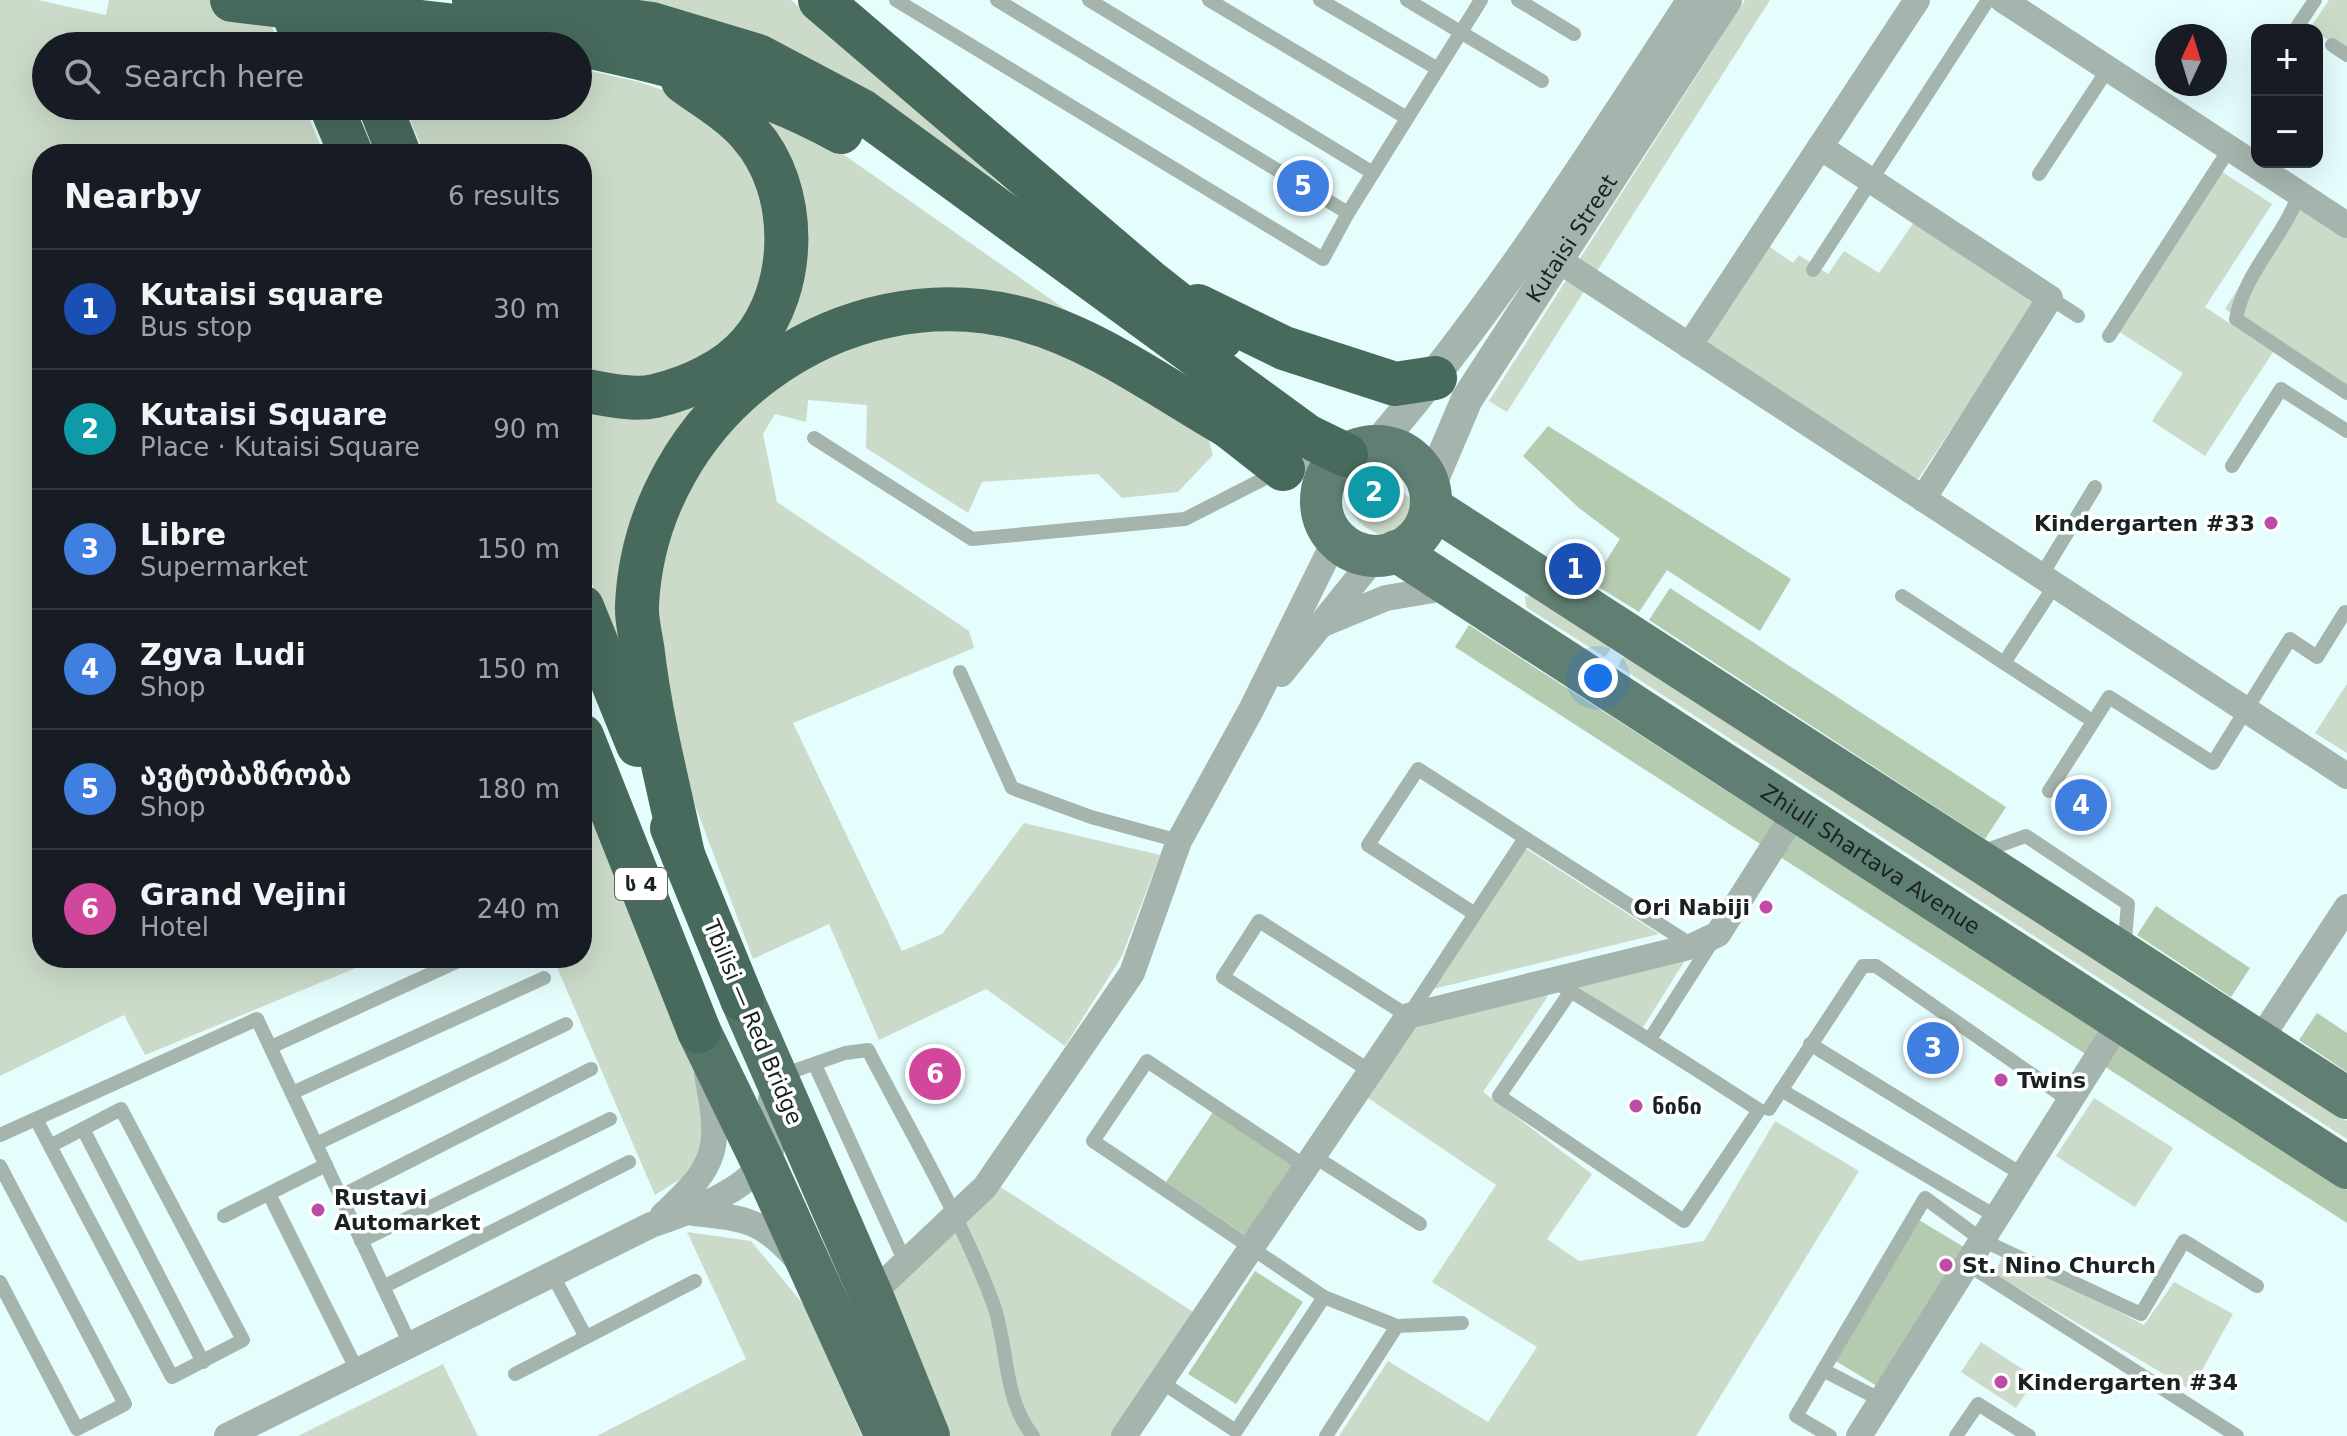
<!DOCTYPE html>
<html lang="en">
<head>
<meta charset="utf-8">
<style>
  body { margin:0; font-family:"DejaVu Sans","Noto Sans Georgian",sans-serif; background:#242831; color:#f1f3f6 }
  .controls { position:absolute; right:24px; top:24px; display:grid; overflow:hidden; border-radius:16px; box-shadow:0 8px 32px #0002 }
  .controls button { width:72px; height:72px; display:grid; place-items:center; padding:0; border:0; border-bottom:2px solid #363941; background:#171b24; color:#f1f3f6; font:40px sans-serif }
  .compass { position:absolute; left:2155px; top:24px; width:72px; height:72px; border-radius:50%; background:#171b24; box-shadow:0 8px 32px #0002; rotate:4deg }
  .you { position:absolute; left:1598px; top:678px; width:28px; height:28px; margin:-20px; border:6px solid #fff; border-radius:50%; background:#1a73e8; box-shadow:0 0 0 12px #1a73e833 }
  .badge { display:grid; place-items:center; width:52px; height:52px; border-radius:50%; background:#db2777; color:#fff; font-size:26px; font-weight:700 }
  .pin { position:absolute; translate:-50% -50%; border:4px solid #fff; box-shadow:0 2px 8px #0006 }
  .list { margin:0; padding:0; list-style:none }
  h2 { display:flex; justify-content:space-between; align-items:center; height:104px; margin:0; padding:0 32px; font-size:34px }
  h2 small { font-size:26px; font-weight:400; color:#9ea1a6 }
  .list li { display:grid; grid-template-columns:52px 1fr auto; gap:24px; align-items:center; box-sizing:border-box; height:120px; padding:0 32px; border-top:2px solid #363941 }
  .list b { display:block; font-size:30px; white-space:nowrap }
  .list p { margin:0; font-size:26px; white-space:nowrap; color:#9ea1a6 }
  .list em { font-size:26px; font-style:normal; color:#9ea1a6 }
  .icon { flex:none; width:44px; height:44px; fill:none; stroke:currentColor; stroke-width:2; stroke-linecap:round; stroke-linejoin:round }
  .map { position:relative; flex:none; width:2347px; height:1436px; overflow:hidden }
  .search { position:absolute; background:#171b24; box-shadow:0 8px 32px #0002; left:32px; top:32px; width:560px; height:88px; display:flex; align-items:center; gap:20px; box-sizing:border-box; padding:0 28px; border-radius:44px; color:#9ea1a6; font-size:30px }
  .panel { position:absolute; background:#171b24; box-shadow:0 8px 32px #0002; left:32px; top:144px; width:560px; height:824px; border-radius:32px }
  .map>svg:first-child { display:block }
  .green { fill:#ccdbc9 }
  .forest { fill:#b4cbb0 }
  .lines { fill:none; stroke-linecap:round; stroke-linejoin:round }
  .service { stroke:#a5b5ae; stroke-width:14 }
  .minor { stroke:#a5b5ae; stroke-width:26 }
  .tertiary { stroke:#a5b5ae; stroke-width:32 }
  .primary { stroke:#607e72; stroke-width:42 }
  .trunk { stroke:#547467; stroke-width:44 }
  .motorway { stroke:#476a5c; stroke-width:44 }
  .motorway-bridge { stroke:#476a5c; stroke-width:44 }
  .poi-dot { fill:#be4ca7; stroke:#fff; stroke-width:3 }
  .labels { text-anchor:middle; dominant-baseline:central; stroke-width:7; stroke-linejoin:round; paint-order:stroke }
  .shield { fill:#fff; stroke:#5e6464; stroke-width:2 }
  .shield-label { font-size:20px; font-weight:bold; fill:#192222 }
  .street-label { font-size:22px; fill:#192222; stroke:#fff }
  .poi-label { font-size:22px; font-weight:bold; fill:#192222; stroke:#fff; text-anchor:start }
</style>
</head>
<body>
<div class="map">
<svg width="2347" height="1436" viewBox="0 0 2347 1436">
  <rect width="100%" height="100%" fill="#e5fdfd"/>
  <g class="green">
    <polygon points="0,0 38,0 106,15 109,0 261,0 280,46 46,46 46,106 304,106 324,154 42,154 42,958 380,958 145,1055 124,1015 0,1076"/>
    <polygon points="551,0 791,0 1075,249 871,105"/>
    <polygon points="1745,0 1770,0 1507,412 1489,401"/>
    <polygon points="2329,0 2347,0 2347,52 2310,28"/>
    <polygon points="578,68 639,82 681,96 719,118 763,185 775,268 724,347 628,388 582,379 582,154 425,154 404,106 578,106"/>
    <polygon points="725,98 804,127 1082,321 882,305 693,427 628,675 582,558 582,406 635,411 798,285"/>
    <polygon points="2222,172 2272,204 2205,307 2273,352 2205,456 2152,421 2183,373 2118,331"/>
    <polygon points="2294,201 2347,234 2347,386 2225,309"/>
    <polygon points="1914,222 2036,302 1916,482 1700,340 1764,243 1793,263 1799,255 1828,274 1844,251 1879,273"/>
    <polygon points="971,327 1049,342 1208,437 1213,455 1178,492 1122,498 1098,474 982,482 968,513 866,448 867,405 808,400 806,422 775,414 763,434 777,502 969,631 974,648 793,723 902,951 942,934 1024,823 1160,855 1122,956 1065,1046 986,989 879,1040 829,924 753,959 666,728 653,606 668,529 702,456 751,403 819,360 884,333"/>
    <path d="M1361,472C1385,474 1445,513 1404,534C1374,550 1317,493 1361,472Z"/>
    <polygon points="1525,596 1533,596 1612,647 1605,657 1526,607"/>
    <polygon points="1625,654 2347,1121 2347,1139 1618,666"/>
    <polygon points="2347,684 2347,753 2315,733"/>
    <polygon points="582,790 701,1084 706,1144 682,1178 655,1195 553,958 582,958"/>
    <polygon points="1525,848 1659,934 1433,989"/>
    <polygon points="1689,954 1642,1029 1569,984"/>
    <polygon points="1532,988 1548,996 1483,1092 1592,1174 1547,1239 1579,1261 1704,1241 1775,1121 1859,1171 1696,1436 1339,1436 1388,1361 1488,1422 1537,1347 1432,1282 1496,1185 1365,1096 1419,1019"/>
    <polygon points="2094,1098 2173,1148 2135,1207 2056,1156"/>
    <polygon points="999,1186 1201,1317 1111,1436 944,1436 889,1293"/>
    <polygon points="687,1232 751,1241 804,1305 862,1436 597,1436 746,1359"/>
    <polygon points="2005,1252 2144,1325 2174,1282 2233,1314 2191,1390 1994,1274"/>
    <polygon points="1981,1342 2036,1378 2016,1408 1961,1372"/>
    <polygon points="443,1364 478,1436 298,1436"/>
  </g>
  <g class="forest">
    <polygon points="1548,426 1791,579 1760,631 1667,570 1639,612 1592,583 1620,539 1579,508 1523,456"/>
    <polygon points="1670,588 2006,807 1985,839 1649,620"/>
    <polygon points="1469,625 2347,1190 2347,1223 1455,647"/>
    <polygon points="2156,906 2250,968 2231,997 2137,935"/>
    <polygon points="2317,1013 2347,1033 2347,1072 2299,1040"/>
    <polygon points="1213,1112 1292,1165 1245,1235 1166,1182"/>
    <polygon points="1919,1220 1967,1249 1882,1389 1834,1360"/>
    <polygon points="1255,1271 1303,1302 1236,1404 1188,1374"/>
  </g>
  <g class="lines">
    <g class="service">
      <polyline points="896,0 1323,259 1348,213"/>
      <polyline points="997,0 1348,213 1373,173"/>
      <polyline points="1089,0 1373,173 1481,0"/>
      <polyline points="1209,0 1407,118"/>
      <polyline points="1320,0 1438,69"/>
      <polyline points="1407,0 1542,81"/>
      <polyline points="1518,0 1574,34"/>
      <polyline points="2295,30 2315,0"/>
      <polyline points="2332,45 2347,55"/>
      <polyline points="2039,174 2108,69"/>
      <path d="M2299,194C2283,238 2244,273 2236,319L2347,393"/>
      <polyline points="1813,270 1988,0"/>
      <polyline points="2050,298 2078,316"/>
      <polyline points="2109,336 2230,148"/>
      <polyline points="814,438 972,539 1185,519 1283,469 1330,463"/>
      <polyline points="2232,466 2281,389 2347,431"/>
      <polyline points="2041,576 2095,487"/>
      <polyline points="1902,596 2085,716"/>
      <polyline points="2004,663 2055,585"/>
      <polyline points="960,672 1012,788 1091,817 1179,841"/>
      <polyline points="2049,791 2109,697 2213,763 2290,639 2317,657 2345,612"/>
      <polyline points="1978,853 2026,836 2128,904 2124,950"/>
      <polyline points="1475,914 1368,845 1418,769 1693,946"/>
      <path d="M1553,981C1623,1022 1691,1066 1759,1110L1684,1221L1499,1096L1571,991"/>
      <polyline points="1650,1039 1712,942"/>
      <polyline points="1810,1044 2023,1175"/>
      <polyline points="271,1047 465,958"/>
      <polyline points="815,1065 906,1264"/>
      <polyline points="1370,1071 1223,977 1259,921 1408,1016 1525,838"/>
      <path d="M779,1076L845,1053L868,1050C911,1133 960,1215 993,1303C1009,1347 1002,1397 1033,1436"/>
      <polyline points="1781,1090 1997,1217"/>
      <polyline points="292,1093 544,978"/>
      <polyline points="1769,1109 1863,966 1876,966 2070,1101"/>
      <polyline points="36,1119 50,1146 172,1377 243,1340 121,1109 50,1146"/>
      <polyline points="83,1129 203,1362"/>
      <polyline points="0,1135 257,1019 411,1346"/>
      <polyline points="316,1144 566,1024"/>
      <polyline points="1312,1155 1420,1224"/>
      <polyline points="0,1166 125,1404 77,1429 0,1282"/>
      <polyline points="1305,1166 1147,1061 1093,1141 1324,1297 1397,1326 1326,1436"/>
      <polyline points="269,1194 357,1370"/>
      <polyline points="341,1196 591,1069"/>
      <polyline points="224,1216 326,1165"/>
      <polyline points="361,1241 610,1119"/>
      <polyline points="1967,1264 2237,1436"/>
      <polyline points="553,1276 586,1337"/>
      <polyline points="383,1287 629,1162"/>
      <polyline points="1397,1326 1462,1323"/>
      <polyline points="1823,1370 1881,1400"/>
      <polyline points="515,1374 695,1281"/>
      <polyline points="1161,1382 1236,1431 1324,1297"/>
      <polyline points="1830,1436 1796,1416 1925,1198 1982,1240 2141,1314 2184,1241 2257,1286"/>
      <polyline points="1956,1436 1978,1404 2029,1436"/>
    </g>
    <g class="minor">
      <polyline points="2003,0 2347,225"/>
      <polyline points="1820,147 2050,298 1923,499"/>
      <polyline points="1543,250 2347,776"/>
      <polyline points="1689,346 1917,0"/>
      <polyline points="1323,624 1386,598 1451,587"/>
      <polyline points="1281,674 1376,556"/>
      <polyline points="2259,1041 2347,907"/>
      <path d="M688,1212C739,1219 757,1215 794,1256"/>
      <path d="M663,1215C719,1163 721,1149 707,1074"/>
      <polyline points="871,1295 985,1187 1132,973 1179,841 1251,710 1336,538"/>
      <path d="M227,1436L651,1225C706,1206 800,1173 771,1099"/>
      <polyline points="1124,1436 1408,1016 1693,946 1718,934 1796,811"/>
      <polyline points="1859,1436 2120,1021"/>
    </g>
    <g class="tertiary">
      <path d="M1376,446C1496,307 1593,153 1693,0"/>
      <path id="s1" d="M1430,486L1467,399L1726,0"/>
    </g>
    <g class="primary">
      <circle cx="1376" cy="501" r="55"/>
      <polyline points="1431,507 2347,1098"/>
      <path id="s2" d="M1396,551L2347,1168"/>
    </g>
    <g class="trunk">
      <polyline points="742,999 871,1295 928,1436"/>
      <polyline points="699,1031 764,1165 887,1436"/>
    </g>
    <g class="motorway">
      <polyline points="287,0 308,46"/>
      <polyline points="338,0 356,46"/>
      <polyline points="474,0 652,24 758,56 862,111 1307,436 1346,455"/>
      <polyline points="820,0 1149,281 1221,338"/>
      <path d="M532,35C639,56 746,79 841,132"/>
      <polyline points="331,106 351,154"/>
      <polyline points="380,106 399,154"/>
      <polyline points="1198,306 1284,348 1395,384 1435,378"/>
      <path d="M582,390C604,394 633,401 655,396C689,388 727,371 750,344C798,289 799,189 750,134C733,113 704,97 683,81"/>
      <polyline points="1205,408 1283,469"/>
      <polyline points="582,607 638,745"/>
      <polyline points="582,736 699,1031"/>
      <polyline points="672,828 742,999"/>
      <path d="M683,855C669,788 651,721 643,653C641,637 636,620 637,605C646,413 840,268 1026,320C1098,340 1165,390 1230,427"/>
    </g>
    <polyline class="motorway-bridge" points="232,0 532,35"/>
  </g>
  <g class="poi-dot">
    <circle cx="2271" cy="523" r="8"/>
    <circle cx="1766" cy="907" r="8"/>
    <circle cx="2001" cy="1080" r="8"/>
    <circle cx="1636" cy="1106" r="8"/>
    <circle cx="318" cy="1210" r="8"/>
    <circle cx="1946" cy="1265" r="8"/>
    <circle cx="2001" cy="1382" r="8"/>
  </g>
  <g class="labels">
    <rect class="shield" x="615" y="868" width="52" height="32" rx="6"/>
    <g class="shield-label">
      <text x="641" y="884">ს 4</text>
    </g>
    <g class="street-label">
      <text stroke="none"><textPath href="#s1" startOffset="286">Kutaisi Street</textPath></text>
      <text stroke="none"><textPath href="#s2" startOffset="566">Zhiuli Shartava Avenue</textPath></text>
      <text transform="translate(753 1022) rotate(67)">Tbilisi — Red Bridge</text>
    </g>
    <g class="poi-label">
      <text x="2255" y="523" text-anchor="end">Kindergarten #33</text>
      <text x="1750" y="907" text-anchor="end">Ori Nabiji</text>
      <text x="2017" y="1080">Twins</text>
      <text x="1652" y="1106">ნინი</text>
      <text x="334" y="1197">Rustavi<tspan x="334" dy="25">Automarket</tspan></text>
      <text x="1962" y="1265">St. Nino Church</text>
      <text x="2017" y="1382">Kindergarten #34</text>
    </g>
  </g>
</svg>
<div class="controls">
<button>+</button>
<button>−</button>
</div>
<svg class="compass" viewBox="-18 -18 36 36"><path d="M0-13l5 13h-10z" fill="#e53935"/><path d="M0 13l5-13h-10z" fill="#9ea1a6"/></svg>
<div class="you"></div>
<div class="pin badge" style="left:1575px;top:569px;background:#1a4fb4">1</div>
<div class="pin badge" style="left:1374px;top:492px;background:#0f9aa8">2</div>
<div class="pin badge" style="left:1933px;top:1048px;background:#3f7fe0">3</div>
<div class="pin badge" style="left:2081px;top:805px;background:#3f7fe0">4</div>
<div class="pin badge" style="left:1303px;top:186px;background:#3f7fe0">5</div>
<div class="pin badge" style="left:935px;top:1074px;background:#d1479c">6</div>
<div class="search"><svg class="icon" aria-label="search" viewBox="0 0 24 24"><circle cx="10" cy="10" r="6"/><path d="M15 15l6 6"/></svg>Search here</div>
<section class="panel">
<h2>Nearby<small>6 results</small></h2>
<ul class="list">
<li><span class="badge" style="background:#1a4fb4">1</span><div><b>Kutaisi square</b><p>Bus stop</p></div><em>30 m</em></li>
<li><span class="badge" style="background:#0f9aa8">2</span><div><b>Kutaisi Square</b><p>Place · Kutaisi Square</p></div><em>90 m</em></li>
<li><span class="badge" style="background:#3f7fe0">3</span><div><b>Libre</b><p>Supermarket</p></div><em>150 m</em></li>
<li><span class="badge" style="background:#3f7fe0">4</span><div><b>Zgva Ludi</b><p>Shop</p></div><em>150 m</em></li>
<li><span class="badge" style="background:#3f7fe0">5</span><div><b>ავტობაზრობა</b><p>Shop</p></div><em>180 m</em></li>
<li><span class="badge" style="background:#d1479c">6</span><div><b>Grand Vejini</b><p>Hotel</p></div><em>240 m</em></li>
</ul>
</section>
</div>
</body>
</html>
